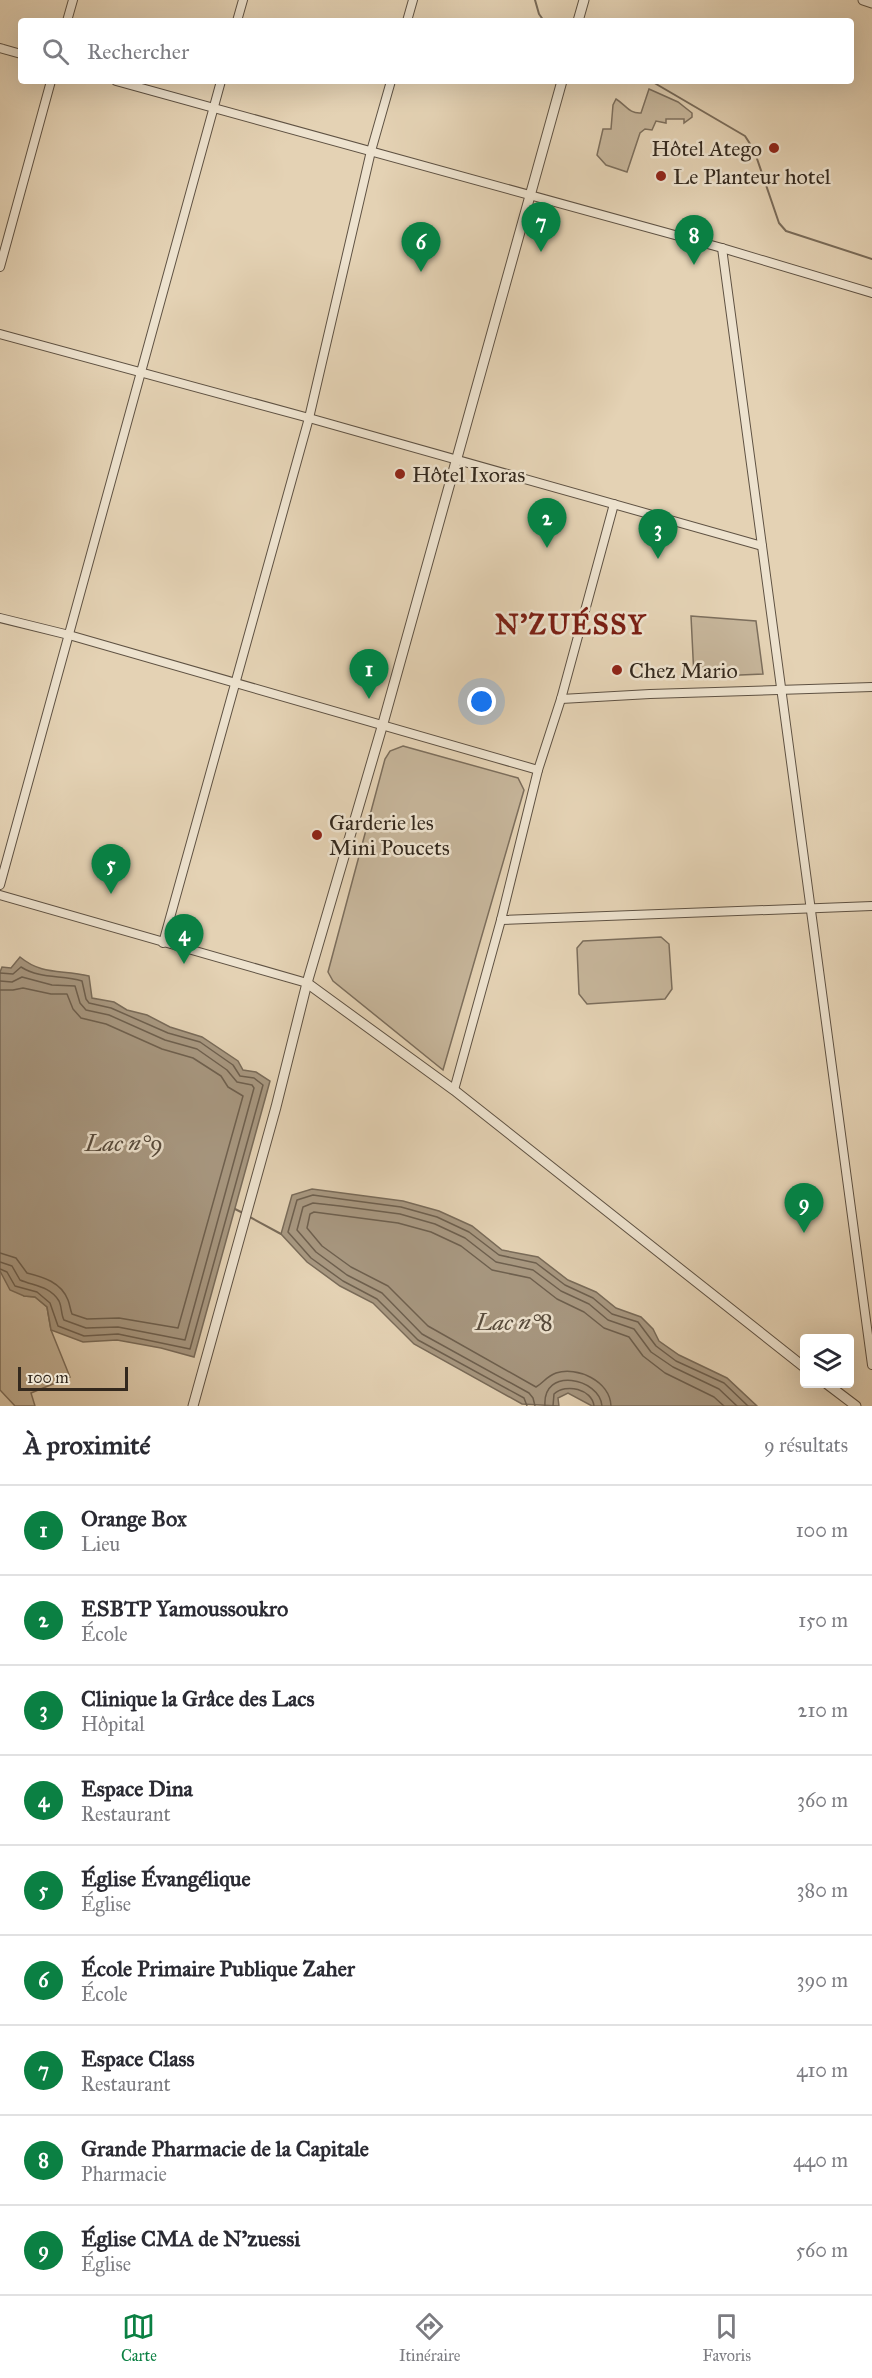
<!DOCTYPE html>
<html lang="fr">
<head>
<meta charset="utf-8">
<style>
  body { margin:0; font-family:"IM FELL Great Primer",serif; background:#f2f2f3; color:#2b2b33 }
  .controls { position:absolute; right:18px; bottom:18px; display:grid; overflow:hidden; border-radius:6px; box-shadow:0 6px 24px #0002 }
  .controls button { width:54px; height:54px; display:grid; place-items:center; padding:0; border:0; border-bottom:2px solid #e1e1e2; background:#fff; color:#2b2b33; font:30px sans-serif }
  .scale { position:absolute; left:18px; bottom:15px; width:110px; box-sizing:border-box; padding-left:6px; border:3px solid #33281d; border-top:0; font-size:16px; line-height:21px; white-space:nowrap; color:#33281d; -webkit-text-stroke:4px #ede2ce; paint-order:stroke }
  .you { position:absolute; left:482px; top:702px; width:21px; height:21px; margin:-15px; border:4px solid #fff; border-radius:50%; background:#1a73e8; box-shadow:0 0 0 9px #1a73e833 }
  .badge { display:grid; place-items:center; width:39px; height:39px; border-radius:50%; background:#0b8043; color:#fff; font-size:20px; font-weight:700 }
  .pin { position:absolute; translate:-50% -50px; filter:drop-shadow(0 2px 3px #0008) }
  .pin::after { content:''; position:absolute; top:32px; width:21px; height:18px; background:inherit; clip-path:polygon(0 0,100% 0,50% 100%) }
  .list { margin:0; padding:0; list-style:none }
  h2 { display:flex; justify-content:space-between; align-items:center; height:78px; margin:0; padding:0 24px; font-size:26px }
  h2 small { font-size:20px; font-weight:400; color:#7c7c81 }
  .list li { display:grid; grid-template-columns:39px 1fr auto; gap:18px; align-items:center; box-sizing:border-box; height:90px; padding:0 24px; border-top:2px solid #e1e1e2 }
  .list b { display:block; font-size:22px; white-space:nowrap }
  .list p { margin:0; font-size:20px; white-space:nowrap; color:#7c7c81 }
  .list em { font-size:20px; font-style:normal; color:#7c7c81 }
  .icon { flex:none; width:33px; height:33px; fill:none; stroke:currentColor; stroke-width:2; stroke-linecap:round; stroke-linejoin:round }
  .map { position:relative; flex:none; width:872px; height:1406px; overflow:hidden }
  .search { position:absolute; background:#fff; box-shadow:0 6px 24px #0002; left:18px; right:18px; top:18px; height:66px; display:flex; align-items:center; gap:15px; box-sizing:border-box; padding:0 21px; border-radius:6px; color:#7c7c81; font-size:22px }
  .sheet { height:888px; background:#fff }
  nav { display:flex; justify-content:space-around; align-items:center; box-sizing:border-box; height:84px; border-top:2px solid #e1e1e2; background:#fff; font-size:16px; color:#7c7c81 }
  nav a { display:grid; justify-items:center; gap:3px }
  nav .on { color:#0b8043 }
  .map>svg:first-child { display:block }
  .green { fill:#c6b59a; stroke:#7c6e5c; stroke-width:1.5 }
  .water { fill:#a89881; stroke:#796b59; stroke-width:1.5 }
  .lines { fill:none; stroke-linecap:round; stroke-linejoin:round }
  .shore { stroke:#6e604f; stroke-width:1.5 }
  .stream { stroke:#796b59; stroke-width:2 }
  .minor-casing { stroke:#5f5243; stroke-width:10 }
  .tertiary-casing { stroke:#5f5243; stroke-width:11 }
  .minor { stroke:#ede2ce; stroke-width:8 }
  .tertiary { stroke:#ede2ce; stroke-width:9 }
  .poi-dot { fill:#8f2418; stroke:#ede2ce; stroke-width:2 }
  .labels { text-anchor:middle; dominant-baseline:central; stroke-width:5; stroke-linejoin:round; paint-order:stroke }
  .poi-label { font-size:22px; fill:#33281d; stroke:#ede2ce; text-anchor:start }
  .water-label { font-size:24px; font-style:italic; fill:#564a3b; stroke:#ede2ce }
  .district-label { font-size:28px; font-weight:bold; letter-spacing:1.5px; fill:#7a1f14; stroke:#ede2ce }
</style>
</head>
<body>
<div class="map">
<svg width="872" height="1406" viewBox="0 0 872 1406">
  <rect width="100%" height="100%" fill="#e4d2b4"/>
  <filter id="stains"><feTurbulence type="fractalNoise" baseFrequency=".00333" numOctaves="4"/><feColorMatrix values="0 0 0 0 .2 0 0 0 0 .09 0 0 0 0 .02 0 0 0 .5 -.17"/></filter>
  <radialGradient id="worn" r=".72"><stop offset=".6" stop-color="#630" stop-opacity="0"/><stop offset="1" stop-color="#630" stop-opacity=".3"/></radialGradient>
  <g class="green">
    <path d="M649,89L678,102L692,113V117L684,123V119H666V123L656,121L652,130L645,129L640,133L627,172L606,165L597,155L603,129H611L613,105L616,99C626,105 629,114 641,113Z"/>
    <polygon points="691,616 756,621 763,674 694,677"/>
    <polygon points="403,746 518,778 524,790 443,1070 333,981 328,972 385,759 390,751"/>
    <polygon points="661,937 669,944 672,989 665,999 587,1004 579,994 577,948 583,941"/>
    <polygon points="0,1271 24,1296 35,1297 47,1307 51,1330 70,1377 31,1393 35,1406 15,1406 0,1390"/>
  </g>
  <g class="water">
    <path d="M20,957C43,976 62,969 89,976L92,998L114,1002L127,1010L147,1015L170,1027L202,1037L238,1061L243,1070L256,1072L270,1081L194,1357L161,1348L117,1340L83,1342L51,1330L47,1307L35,1297L24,1296L10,1290L0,1271V972L2,967L11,968Z"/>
    <polygon points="312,1189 403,1201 439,1211 472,1226 502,1250 538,1257 568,1280 596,1292 616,1308 641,1317 653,1329 659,1341 679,1355 727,1378 757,1406 592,1406 568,1393 558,1398 559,1406 522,1404 414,1344 373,1303 340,1286 307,1262 281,1234 292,1195"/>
  </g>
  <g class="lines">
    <g class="shore">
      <path d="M0,973L13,974L21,967C40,979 61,975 82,981L86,999L89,1003L111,1008L168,1033L200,1042L233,1065L240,1076L254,1078L263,1085L190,1349L118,1334L84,1336L58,1326L50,1303L37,1292L15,1286L7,1272L0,1269"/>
      <path d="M0,981L12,982L22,977L52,985L75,986L80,1003L86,1010L109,1015L165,1040L197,1049L227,1070L237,1082L252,1085L254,1088L185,1340L118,1327L86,1328L64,1320C61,1315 62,1307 59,1301C50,1286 34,1286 20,1280L12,1266L0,1262"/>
      <path d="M0,990H13L23,988L51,994H67L73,1009L81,1018L106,1024L162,1049L193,1058L221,1076L228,1087L243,1096L178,1328L119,1318L87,1319L72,1314C70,1309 70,1305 68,1300C61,1282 43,1277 27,1273L16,1258L0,1253"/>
      <polyline points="527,1406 524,1398 418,1340 377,1299 343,1281 311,1258 288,1232 297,1200 313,1195 341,1199 401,1207 437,1217 469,1232 499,1255 536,1263 565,1285 593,1298 612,1314 638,1322 656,1346 676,1361 724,1383 748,1406"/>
      <polyline points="535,1406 533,1398 529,1393 422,1334 382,1293 347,1275 316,1252 297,1230 303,1207 313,1203 340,1206 400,1214 435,1224 465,1238 496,1262 533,1270 561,1291 589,1304 608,1320 634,1329 651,1352 673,1367 719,1389 737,1406"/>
      <path d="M545,1406C542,1366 600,1378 602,1406"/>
      <path d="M553,1406L554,1394C566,1383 592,1389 594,1406"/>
      <path d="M611,1406C610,1381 577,1366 556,1373C547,1376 543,1383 536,1387L428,1326L388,1286L351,1267L322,1246L307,1228L310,1214L314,1212L398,1223L431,1232L461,1246L492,1270L530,1278L557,1299L584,1312L604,1328L629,1337L643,1356L665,1373L714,1397L724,1406"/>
    </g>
    <g class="stream">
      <polyline points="535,0 539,14 544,21"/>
      <polyline points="651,81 745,136 754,150 779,223 786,231 872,259"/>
      <polyline points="235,1209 243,1213"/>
      <polyline points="248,1216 281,1234"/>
    </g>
    <g class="minor-casing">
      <g id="minor">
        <polyline points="67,21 73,0"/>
        <polyline points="237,21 243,0"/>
        <polyline points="407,21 413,0"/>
        <polyline points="0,48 21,54"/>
        <polyline points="116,81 722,248 872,293"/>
        <polyline points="722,248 872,1365"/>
        <polyline points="0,267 51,81"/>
        <polyline points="0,334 309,418 762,546"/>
        <polyline points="0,618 69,635 538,770"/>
        <polyline points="561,699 650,694 872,687"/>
        <polyline points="0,885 221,81"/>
        <polyline points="0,895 307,983"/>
        <polyline points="501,920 872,906"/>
        <polyline points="163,943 309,418 371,151 391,81"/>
        <polyline points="454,1090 501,920 538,770 561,699 614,504"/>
      </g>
    </g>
    <g class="tertiary-casing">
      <g id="tertiary">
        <polyline points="863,0 872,3"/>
        <polyline points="578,21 584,0"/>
        <polyline points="307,983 454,1090 804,1367"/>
        <polyline points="827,1384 856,1406"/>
        <polyline points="193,1406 276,1107 307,983 382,727 562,81"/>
      </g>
    </g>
    <use href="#minor" class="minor"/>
    <use href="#tertiary" class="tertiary"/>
  </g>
  <g class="poi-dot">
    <circle cx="774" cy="148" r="6"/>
    <circle cx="661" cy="176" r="6"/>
    <circle cx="400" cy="474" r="6"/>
    <circle cx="617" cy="670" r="6"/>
    <circle cx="317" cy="835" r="6"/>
  </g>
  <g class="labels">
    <g class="poi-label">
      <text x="762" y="148" text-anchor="end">Hôtel Atego</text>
      <text x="673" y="176">Le Planteur hotel</text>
      <text x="412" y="474">Hôtel Ixoras</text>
      <text x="629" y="670">Chez Mario</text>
      <text x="329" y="822">Garderie les<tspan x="329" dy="25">Mini Poucets</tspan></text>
    </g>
    <g class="water-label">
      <text x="124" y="1143">Lac n°9</text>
      <text x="514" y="1322">Lac n°8</text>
    </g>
    <g class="district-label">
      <text x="571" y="624">N'ZUÉSSY</text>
    </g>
  </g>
  <rect width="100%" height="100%" filter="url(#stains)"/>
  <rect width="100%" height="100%" fill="url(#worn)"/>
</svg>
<div class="controls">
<button><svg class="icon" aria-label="layers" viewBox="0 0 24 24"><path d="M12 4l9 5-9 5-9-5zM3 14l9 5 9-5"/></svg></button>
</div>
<div class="scale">100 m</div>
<div class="you"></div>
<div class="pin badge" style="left:369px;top:699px">1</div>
<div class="pin badge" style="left:547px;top:548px">2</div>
<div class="pin badge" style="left:658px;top:559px">3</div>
<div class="pin badge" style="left:184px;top:964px">4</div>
<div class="pin badge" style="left:111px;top:894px">5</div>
<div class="pin badge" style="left:421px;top:272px">6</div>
<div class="pin badge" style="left:541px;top:252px">7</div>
<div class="pin badge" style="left:694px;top:265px">8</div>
<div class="pin badge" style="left:804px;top:1233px">9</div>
<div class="search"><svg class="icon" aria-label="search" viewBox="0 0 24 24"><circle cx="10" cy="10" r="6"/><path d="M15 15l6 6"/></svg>Rechercher</div>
</div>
<section class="sheet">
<h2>À proximité<small>9 résultats</small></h2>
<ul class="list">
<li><span class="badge">1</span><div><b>Orange Box</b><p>Lieu</p></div><em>100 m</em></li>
<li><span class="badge">2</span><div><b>ESBTP Yamoussoukro</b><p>École</p></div><em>150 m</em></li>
<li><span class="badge">3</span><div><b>Clinique la Grâce des Lacs</b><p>Hôpital</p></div><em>210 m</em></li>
<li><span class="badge">4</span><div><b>Espace Dina</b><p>Restaurant</p></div><em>360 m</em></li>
<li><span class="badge">5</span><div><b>Église Évangélique</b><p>Église</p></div><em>380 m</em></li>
<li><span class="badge">6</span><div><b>École Primaire Publique Zaher</b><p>École</p></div><em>390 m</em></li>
<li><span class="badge">7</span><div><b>Espace Class</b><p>Restaurant</p></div><em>410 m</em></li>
<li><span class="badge">8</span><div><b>Grande Pharmacie de la Capitale</b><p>Pharmacie</p></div><em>440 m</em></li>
<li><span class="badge">9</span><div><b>Église CMA de N’zuessi</b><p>Église</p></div><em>560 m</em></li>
</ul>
</section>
<nav>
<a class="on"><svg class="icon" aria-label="map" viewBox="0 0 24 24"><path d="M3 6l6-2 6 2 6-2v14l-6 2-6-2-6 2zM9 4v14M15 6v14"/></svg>Carte</a>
<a><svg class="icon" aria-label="directions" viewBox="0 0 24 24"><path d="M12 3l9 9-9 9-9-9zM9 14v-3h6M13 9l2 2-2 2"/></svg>Itinéraire</a>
<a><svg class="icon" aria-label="saved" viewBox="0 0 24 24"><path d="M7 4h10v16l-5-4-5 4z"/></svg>Favoris</a>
</nav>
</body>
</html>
